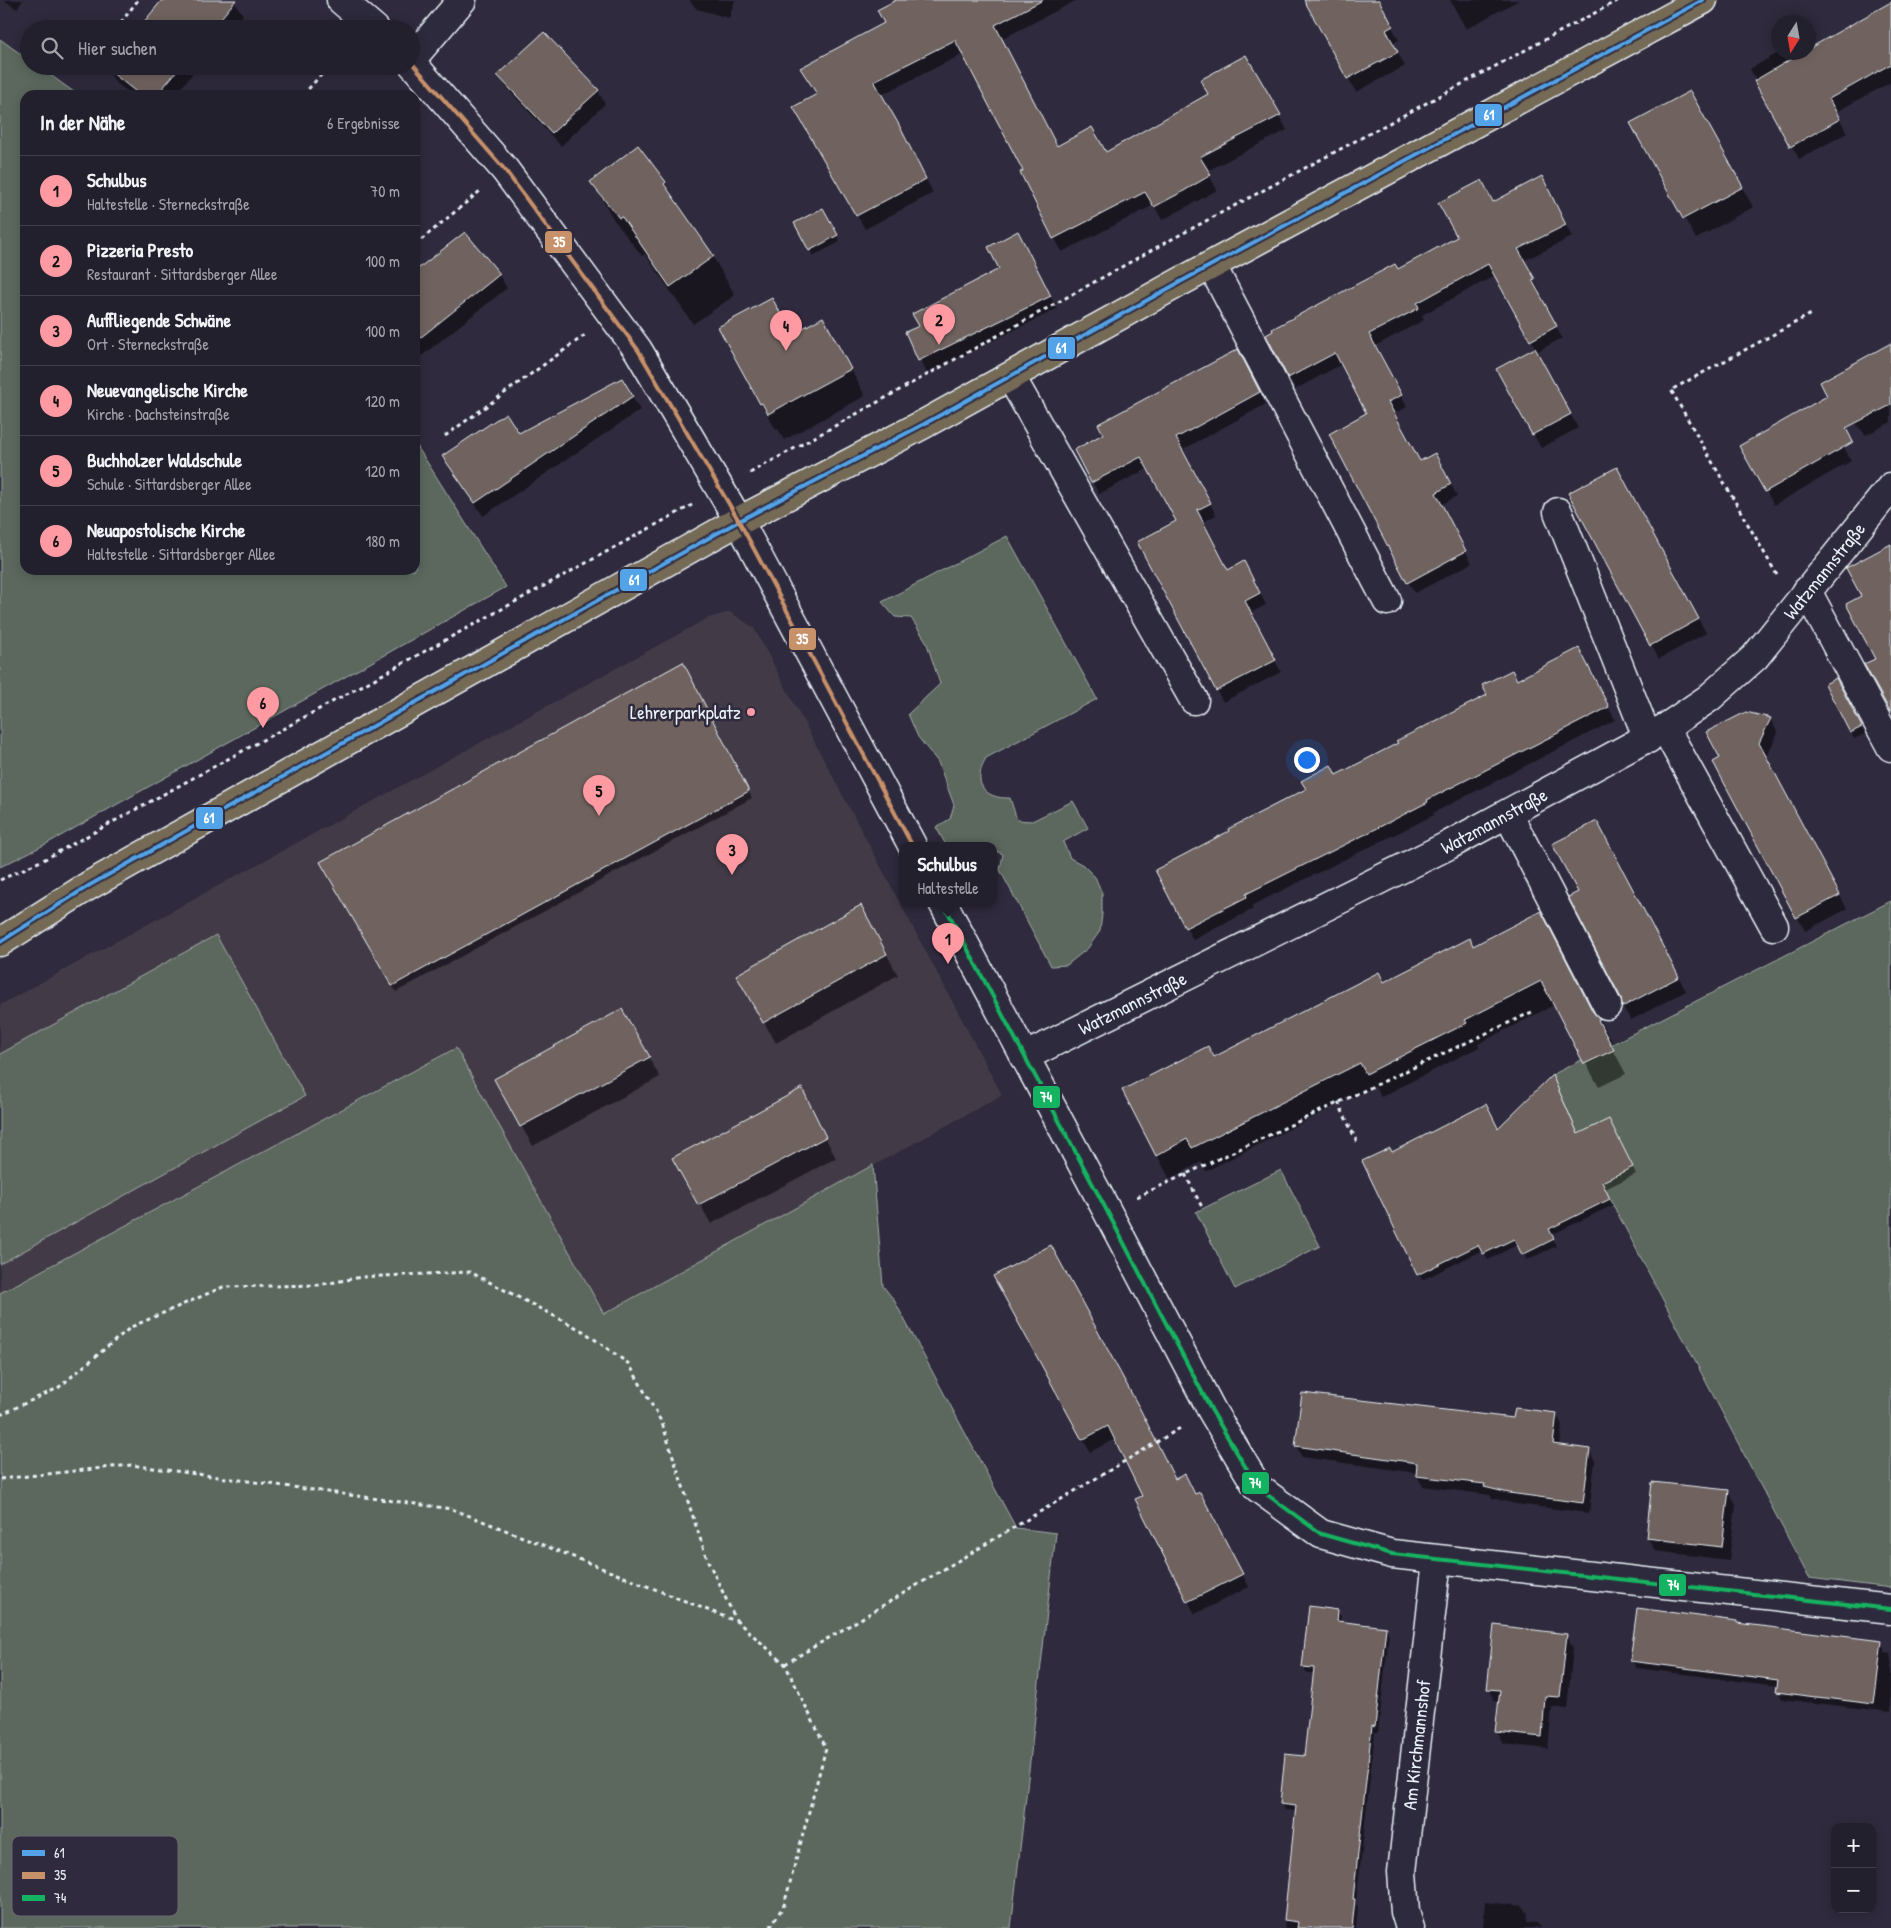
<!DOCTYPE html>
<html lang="de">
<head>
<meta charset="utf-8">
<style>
  body { margin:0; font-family:"Patrick Hand",sans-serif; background:#2b2836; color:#f1f3f6 }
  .controls { position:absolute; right:15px; bottom:15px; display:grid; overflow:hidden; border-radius:10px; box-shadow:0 2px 12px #0003 }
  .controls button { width:45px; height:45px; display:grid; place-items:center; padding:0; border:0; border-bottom:1px solid #403e4a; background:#23202e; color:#f1f3f6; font:25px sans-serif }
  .compass { position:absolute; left:1771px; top:15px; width:45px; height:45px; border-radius:50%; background:#23202e; box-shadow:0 2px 12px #0003; rotate:191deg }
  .you { position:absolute; left:1306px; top:759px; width:18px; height:18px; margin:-12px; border:4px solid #fff; border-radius:50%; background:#1a73e8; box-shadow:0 0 0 8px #1a73e833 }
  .badge { display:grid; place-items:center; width:32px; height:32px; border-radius:50%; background:#ff9aa2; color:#111; font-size:16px; font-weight:700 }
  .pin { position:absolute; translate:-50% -41px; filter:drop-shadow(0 1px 2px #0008) }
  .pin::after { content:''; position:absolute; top:26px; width:18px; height:15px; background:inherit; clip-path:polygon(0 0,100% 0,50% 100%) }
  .popup { position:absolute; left:899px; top:842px; width:98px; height:65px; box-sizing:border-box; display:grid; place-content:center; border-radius:10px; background:#23202e; filter:drop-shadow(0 1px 4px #0005); font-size:16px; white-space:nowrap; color:#a3a3aa }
  .popup b { font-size:19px; color:#f1f3f6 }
  .popup::after { content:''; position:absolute; left:50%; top:100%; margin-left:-10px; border:10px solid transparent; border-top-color:#23202e }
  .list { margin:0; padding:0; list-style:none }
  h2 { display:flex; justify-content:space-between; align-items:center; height:65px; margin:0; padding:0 20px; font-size:21px }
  h2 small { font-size:16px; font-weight:400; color:#a3a3aa }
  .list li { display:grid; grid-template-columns:32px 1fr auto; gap:15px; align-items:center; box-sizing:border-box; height:70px; padding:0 20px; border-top:1px solid #403e4a }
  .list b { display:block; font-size:19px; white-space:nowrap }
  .list p { margin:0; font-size:16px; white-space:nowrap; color:#a3a3aa }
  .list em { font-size:16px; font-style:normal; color:#a3a3aa }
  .icon { flex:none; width:28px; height:28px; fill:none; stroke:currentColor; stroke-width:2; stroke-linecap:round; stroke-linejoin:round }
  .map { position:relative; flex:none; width:1891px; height:1928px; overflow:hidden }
  .search { position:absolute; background:#23202e; box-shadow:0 2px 12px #0003; left:20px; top:20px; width:400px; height:55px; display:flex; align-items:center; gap:12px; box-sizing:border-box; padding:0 18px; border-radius:28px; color:#a3a3aa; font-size:19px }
  .panel { position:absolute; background:#23202e; box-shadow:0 2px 12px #0003; left:20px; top:90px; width:400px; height:485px; border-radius:15px }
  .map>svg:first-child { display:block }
  .built { fill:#423b47 }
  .green { fill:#5c685d; stroke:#a2acaa }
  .shadow { fill:#0007 }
  .building { fill:#70635f; stroke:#e8f1f8 }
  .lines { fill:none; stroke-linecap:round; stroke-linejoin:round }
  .minor-casing { stroke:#e8f1f8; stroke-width:31 }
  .major-casing { stroke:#e8f1f8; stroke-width:31 }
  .path { stroke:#e8f1f8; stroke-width:3; stroke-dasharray:4 4; stroke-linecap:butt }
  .minor { stroke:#2f2a3d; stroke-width:28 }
  .major { stroke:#756b55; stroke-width:28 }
  .bus-1-casing { stroke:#2f2a3d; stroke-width:8 }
  .bus-2-casing { stroke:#2f2a3d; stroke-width:8 }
  .bus-3-casing { stroke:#2f2a3d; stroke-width:8 }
  .bus-1 { stroke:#53a3e8; stroke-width:4 }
  .bus-2 { stroke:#c7916a; stroke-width:4 }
  .bus-3 { stroke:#13b361; stroke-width:4 }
  .poi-dot { fill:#ff9aa2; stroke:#2f2a3d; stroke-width:2 }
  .labels { text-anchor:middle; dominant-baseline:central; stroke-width:5; stroke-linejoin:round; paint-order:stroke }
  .street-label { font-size:19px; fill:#e8f1f8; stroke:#2f2a3d }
  .poi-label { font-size:19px; fill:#e8f1f8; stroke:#2f2a3d; text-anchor:end }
  .key { fill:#2f2a3d; stroke:#666675; stroke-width:1 }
  .key-label { font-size:14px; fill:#e8f1f8 }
  .line-badge { stroke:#2f2a3d; stroke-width:2 }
  .badge-label { font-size:14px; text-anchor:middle; font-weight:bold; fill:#fff }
</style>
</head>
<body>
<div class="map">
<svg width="1891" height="1928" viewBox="0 0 1891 1928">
  <rect width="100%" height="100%" fill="#2f2a3d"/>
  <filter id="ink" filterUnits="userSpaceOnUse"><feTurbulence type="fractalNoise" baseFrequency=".02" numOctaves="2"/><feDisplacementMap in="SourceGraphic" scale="10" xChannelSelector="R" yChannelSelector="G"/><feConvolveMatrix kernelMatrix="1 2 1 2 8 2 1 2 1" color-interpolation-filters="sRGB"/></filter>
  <g filter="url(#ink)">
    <polygon class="built" points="730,612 754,628 1002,1095 604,1314 456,1048 0,1293 0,1005 708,618"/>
    <g class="green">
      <polygon points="0,39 29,60 29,66 38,66 78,95 25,95 25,570 415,570 415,443 506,587 48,843 0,867"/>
      <path d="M1007,536L1097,699L986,758C972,782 983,799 1010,798L1017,820L1032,821L1073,801L1088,828L1063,842L1070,858L1083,865L1095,877L1102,893V914L1100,931L1088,948L1067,965L1051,966L1000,870L1003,854L993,850V845H946L936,827L950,819L954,805L938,762L918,737L908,714L940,684L926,641L911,618L895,617L882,602Z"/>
      <polygon points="1891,901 1891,1588 1809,1578 1610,1199 1578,1134 1552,1075"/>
      <polygon points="216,935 305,1096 0,1264 0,1054"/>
      <polygon points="456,1048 604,1314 873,1165 883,1286 894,1300 1016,1528 1056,1533 1011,1928 0,1928 0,1293"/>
      <polygon points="1281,1170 1320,1246 1235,1289 1196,1212"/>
    </g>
    <g class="shadow">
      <polygon points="4,0 23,0 17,9"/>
      <polygon points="164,0 233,0 243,15 231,29 140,29"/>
      <polygon points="689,0 735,0 729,18 697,9"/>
      <polygon points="898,0 1077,0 1002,39 1057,147 1105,154 1210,94 1246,56 1287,130 1207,171 1217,190 1190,205 1162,220 1154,205 1062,252 1021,173 1024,172 963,54 881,95 905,138 933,193 865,229 795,108 818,95 885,23"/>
      <polygon points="1324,0 1368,0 1385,14 1399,40 1393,43 1405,66 1356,92 1310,8"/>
      <polygon points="1450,0 1519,0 1466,29"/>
      <polygon points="1891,4 1891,82 1836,112 1847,133 1799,159 1750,69 1780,52 1808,52"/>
      <polygon points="109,66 199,66 175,95 132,95 115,82 107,68"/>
      <polygon points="499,75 598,91 605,104 561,146 507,88"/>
      <polygon points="1701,113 1753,207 1696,239 1632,124"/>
      <polygon points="638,147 665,183 682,213 713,257 735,295 693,324 645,254 642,256 614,220 592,182"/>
      <polygon points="1548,190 1572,237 1523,261 1540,291 1538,292 1562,338 1536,352 1578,428 1541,448 1498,369 1536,349 1496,275 1422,315 1424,320 1375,346 1407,407 1394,414 1420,463 1441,466 1457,496 1441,505 1472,563 1415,593 1408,582 1368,414 1342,364 1296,389 1289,377 1398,271 1459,238 1493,203"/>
      <polygon points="823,209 840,242 813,256 796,224"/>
      <polygon points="1024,246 1057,309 927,373 906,333 920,326 1001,270"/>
      <polygon points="415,274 499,275 507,288 415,361"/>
      <polygon points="838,345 865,396 784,440 778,429 776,430 761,404"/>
      <polygon points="1891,345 1891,422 1866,435 1828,396 1820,383"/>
      <polygon points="1244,363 1266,404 1182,450 1216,515 1203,522 1228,571 1250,574 1266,605 1250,613 1281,672 1223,702 1217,691 1177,522 1149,468 1099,494 1075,450"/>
      <polygon points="621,379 640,410 483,516 444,457 518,435"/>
      <polygon points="1827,415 1851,461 1774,505 1741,446"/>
      <polygon points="1624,482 1706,633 1659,659 1569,494"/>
      <polygon points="1586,662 1615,720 1433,813 1434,815 1251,906 1253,909 1193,940 1156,870 1517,681"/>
      <polygon points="685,669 752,798 396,992 322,862"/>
      <polygon points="1836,680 1865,734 1854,739 1851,732"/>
      <polygon points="1770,719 1778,733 1766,757 1847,909 1805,931 1715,763"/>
      <polygon points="1604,836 1686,991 1631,1020 1623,1007 1622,997 1580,892"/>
      <polygon points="872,927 898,975 776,1043 737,976"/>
      <polygon points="1554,936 1595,1016 1599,1019 1613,1043 1610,1044 1626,1074 1599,1087 1554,1005 1478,1044 1479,1047 1381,1097 1375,1086 1206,1171 1201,1162 1170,1179 1157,1155 1213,1058 1384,983 1473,947"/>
      <polygon points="621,1010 660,1077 533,1146 521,1126"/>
      <polygon points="801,1090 836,1158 711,1224 674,1158"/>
      <polygon points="1612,1126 1636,1174 1605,1189 1613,1205 1551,1235 1556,1246 1527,1260 1518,1244 1488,1260 1483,1250 1422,1280 1363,1162 1498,1129 1578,1135"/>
      <polygon points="995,1277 1175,1480 1207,1506 1249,1587 1195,1614 1188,1601 1144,1496 1115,1439 1090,1452"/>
      <polygon points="1303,1394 1515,1419 1556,1414 1562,1425 1560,1447 1589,1450 1595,1461 1589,1513 1516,1504 1492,1498 1490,1495 1423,1486 1417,1476 1417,1473 1302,1457 1296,1446"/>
      <polygon points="1728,1491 1736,1505 1729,1560 1655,1551 1648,1538"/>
      <polygon points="1337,1611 1341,1617 1340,1623 1385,1628 1389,1634 1378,1732 1375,1732 1356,1904 1358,1907 1356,1928 1284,1928 1297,1811 1285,1810 1282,1803 1306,1758 1315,1673 1307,1673 1303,1666"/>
      <polygon points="1736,1622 1738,1625 1881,1642 1885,1649 1885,1652 1891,1653 1891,1712 1782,1699 1778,1691 1778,1686 1636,1668 1632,1660"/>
      <polygon points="1566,1635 1573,1648 1567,1709 1552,1707 1548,1749 1504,1744 1497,1732 1500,1701 1495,1701 1488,1689"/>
      <polygon points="1485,1902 1523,1906 1528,1914 1527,1922 1537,1923 1540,1928 1483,1928"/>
    </g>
    <g class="building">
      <polygon points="162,0 236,0 212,29 138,29"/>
      <polygon points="896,0 1043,0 995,25 1057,146 1092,127 1106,152 1208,94 1200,80 1246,55 1281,115 1200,157 1211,175 1182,192 1154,207 1145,192 1053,239 1020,172 1023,171 955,40 874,81 898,123 926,179 856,216 793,107 817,94 800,68 884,23 877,10"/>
      <polygon points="1304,0 1379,0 1393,26 1386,30 1398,52 1347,79"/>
      <polygon points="1891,2 1891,64 1829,99 1840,119 1790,147 1754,81 1803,52 1808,52 1808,49"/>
      <polygon points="544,32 599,90 552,133 497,75"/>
      <polygon points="108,66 181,66 157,95 140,95 106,68"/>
      <polygon points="1690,91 1743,187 1683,219 1630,123"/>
      <polygon points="638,145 666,182 664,184 714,256 670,287 622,217 619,218 590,182"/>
      <polygon points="1542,176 1566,225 1518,249 1535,279 1532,280 1557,326 1530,341 1488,264 1417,303 1419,308 1369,334 1402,395 1388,402 1420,461 1435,453 1451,484 1436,493 1466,551 1407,583 1329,434 1366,413 1335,353 1288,378 1266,335 1273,331 1272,329 1395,264 1398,269 1457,237 1438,203 1482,180 1493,202"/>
      <polygon points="823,208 838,235 809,251 794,223"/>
      <polygon points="1018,231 1051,296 918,361 905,332 919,326 912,314 999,269 988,247"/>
      <polygon points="465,232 500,274 415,342 415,271"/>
      <polygon points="772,298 792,334 823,317 851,369 768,414 762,403 760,404 718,327"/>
      <polygon points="1891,343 1891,405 1846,428 1853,442 1765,492 1739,446 1827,396 1820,382"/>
      <polygon points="1535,348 1571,414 1532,435 1496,369"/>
      <polygon points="1238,349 1260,392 1176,438 1211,503 1197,510 1228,570 1244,561 1260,593 1245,601 1276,660 1216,691 1137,542 1176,521 1141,457 1091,483 1074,450 1103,434 1098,424"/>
      <polygon points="622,378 633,396 475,503 442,456 506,413 519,433"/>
      <polygon points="1617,467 1699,619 1650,646 1568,493"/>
      <polygon points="1891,544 1891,713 1864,664 1875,659 1846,604 1861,596 1846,568"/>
      <polygon points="1579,648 1609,707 1427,800 1428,802 1366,834 1246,894 1247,897 1185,928 1155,870 1229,831 1228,829 1306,789 1301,781 1331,765 1336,775 1398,743 1396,741 1487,695 1482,685 1512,670 1517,680"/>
      <polygon points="683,662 749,791 392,986 320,862"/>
      <polygon points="1836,678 1862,727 1850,733 1825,684"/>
      <polygon points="1746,712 1771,718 1759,743 1840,895 1796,918 1713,762 1720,758 1706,732"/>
      <polygon points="1597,821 1679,977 1622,1007 1621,998 1568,897 1578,892 1552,844"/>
      <polygon points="861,905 887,954 763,1023 736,975"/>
      <polygon points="1541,911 1593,1012 1600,1019 1598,1020 1614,1050 1584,1064 1541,981 1465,1020 1467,1023 1366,1074 1360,1063 1192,1148 1187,1139 1156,1156 1122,1090 1208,1046 1214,1057 1379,972 1384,982 1470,938 1473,946"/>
      <polygon points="622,1009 650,1057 520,1127 494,1079"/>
      <polygon points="1552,1075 1578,1134 1609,1119 1633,1167 1602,1182 1610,1199 1549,1229 1554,1239 1522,1255 1514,1239 1483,1254 1478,1245 1417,1275 1362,1161 1390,1148 1392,1152 1486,1104 1498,1128"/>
      <polygon points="802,1088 826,1137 698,1205 672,1158"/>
      <polygon points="1051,1245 1140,1409 1175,1479 1185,1474 1195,1494 1200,1492 1243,1574 1187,1602 1135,1499 1142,1496 1108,1426 1082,1440 993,1276"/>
      <polygon points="1302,1393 1513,1418 1515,1408 1557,1413 1553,1444 1590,1449 1583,1503 1509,1493 1484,1487 1485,1484 1416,1476 1417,1463 1295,1446"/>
      <polygon points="1652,1482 1729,1490 1722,1547 1646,1538"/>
      <polygon points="1309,1606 1338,1610 1337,1621 1386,1627 1375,1727 1372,1726 1353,1899 1355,1899 1352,1928 1297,1928 1298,1922 1284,1920 1296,1806 1280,1804 1285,1754 1304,1756 1314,1668 1302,1667"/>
      <polygon points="1637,1608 1737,1621 1737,1623 1882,1641 1874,1704 1776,1692 1778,1680 1630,1661"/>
      <polygon points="1494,1625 1567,1634 1560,1697 1545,1696 1542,1737 1495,1732 1500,1690 1487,1689"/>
    </g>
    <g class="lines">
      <g class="minor-casing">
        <g id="minor">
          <polyline points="341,0 375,29"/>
          <polyline points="411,60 462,0"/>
          <polyline points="411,62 505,170 638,350 739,521 912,845"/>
          <polyline points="1212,266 1387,601"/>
          <polyline points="1011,377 1194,700"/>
          <polyline points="1558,512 1648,739"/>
          <polyline points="1807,591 1891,747"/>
          <polyline points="1665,728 1774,926"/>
          <polyline points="1508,814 1607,1005"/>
          <polyline points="943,903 1107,1211 1212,1411 1258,1488 1321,1534 1392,1554 1891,1609"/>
          <path id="s1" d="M1024,1057L1449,845L1665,728L1709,698L1755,657L1891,487"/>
          <path id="s2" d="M1410,1928L1405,1912L1402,1872L1437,1560"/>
        </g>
      </g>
      <g class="major-casing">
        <polyline id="major" points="0,942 90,885 739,521 924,424 1180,282 1703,0"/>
      </g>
      <g class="path">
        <polyline points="116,29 138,0"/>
        <polyline points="303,95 329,66"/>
        <polyline points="415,245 480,191"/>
        <polyline points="445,436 585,335"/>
        <polyline points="750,473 1161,245 1619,0"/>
        <polyline points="1777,575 1671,390 1813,313"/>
        <polyline points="0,880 47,858 692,505"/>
        <polyline points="1338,1102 1357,1142"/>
        <polyline points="1185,1174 1203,1209"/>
        <polyline points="1137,1197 1534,1011"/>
        <polyline points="0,1415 58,1388 131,1327 223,1287 319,1285 361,1277 470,1272 583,1331 629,1364 662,1423 707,1559 737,1622"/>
        <polyline points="0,1479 131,1465 452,1509 738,1622 785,1664 826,1748 784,1905 770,1928"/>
        <polyline points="785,1664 1182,1427"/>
      </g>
      <use href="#minor" class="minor"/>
      <use href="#major" class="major"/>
      <g class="bus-1-casing">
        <polyline id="bus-1" points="0,942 90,885 739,521 924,424 1180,282 1703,0"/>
      </g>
      <g class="bus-2-casing">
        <polyline id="bus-2" points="411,62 505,170 638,350 739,521 912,845"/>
      </g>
      <g class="bus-3-casing">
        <polyline id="bus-3" points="943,903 1107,1211 1212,1411 1258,1488 1321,1534 1392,1554 1891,1609"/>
      </g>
      <use href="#bus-1" class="bus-1"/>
      <use href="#bus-2" class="bus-2"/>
      <use href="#bus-3" class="bus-3"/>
    </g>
  </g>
  <circle class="poi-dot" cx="751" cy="712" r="5"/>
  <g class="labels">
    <g class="street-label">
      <text stroke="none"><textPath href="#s1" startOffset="946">Watzmannstraße</textPath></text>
      <text stroke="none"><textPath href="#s1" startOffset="526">Watzmannstraße</textPath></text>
      <text stroke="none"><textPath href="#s1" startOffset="121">Watzmannstraße</textPath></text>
      <text stroke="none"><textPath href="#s2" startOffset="185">Am Kirchmannshof</textPath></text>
    </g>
    <g class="poi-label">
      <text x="741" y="712">Lehrerparkplatz</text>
    </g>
  </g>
  <rect x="12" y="1836" width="166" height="80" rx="8" class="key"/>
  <rect x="22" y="1850" width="23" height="6" fill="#53a3e8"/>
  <rect x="22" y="1872" width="23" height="7" fill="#c7916a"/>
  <rect x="22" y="1895" width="23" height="6" fill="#13b361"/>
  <g class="key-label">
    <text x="54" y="1858">61</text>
    <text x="54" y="1880">35</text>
    <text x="54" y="1903">74</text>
  </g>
  <g class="line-badge">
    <rect x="1474" y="103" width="29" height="24" rx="5" fill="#53a3e8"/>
    <rect x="544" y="230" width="29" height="24" rx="5" fill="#c7916a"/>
    <rect x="1047" y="336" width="29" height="24" rx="5" fill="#53a3e8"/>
    <rect x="619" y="568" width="29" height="24" rx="5" fill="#53a3e8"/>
    <rect x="788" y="627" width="29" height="24" rx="5" fill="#c7916a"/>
    <rect x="195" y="806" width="29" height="24" rx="5" fill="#53a3e8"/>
    <rect x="1032" y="1085" width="29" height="24" rx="5" fill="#13b361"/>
    <rect x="1241" y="1471" width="29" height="24" rx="5" fill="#13b361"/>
    <rect x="1658" y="1573" width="29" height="24" rx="5" fill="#13b361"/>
  </g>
  <g class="badge-label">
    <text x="1489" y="120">61</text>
    <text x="559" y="247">35</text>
    <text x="1061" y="353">61</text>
    <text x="634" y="585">61</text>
    <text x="802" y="644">35</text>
    <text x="209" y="823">61</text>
    <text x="1046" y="1102">74</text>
    <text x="1255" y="1488">74</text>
    <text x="1673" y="1590">74</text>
  </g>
</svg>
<div class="controls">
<button>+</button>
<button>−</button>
</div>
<svg class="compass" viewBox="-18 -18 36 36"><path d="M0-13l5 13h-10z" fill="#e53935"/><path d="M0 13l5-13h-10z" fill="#a3a3aa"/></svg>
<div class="you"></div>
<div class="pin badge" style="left:948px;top:964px">1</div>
<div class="popup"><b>Schulbus</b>Haltestelle</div>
<div class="pin badge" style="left:939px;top:345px">2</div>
<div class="pin badge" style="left:732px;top:875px">3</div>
<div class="pin badge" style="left:786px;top:351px">4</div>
<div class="pin badge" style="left:599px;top:816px">5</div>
<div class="pin badge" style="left:263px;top:728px">6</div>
<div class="search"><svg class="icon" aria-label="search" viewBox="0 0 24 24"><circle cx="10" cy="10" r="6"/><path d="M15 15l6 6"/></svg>Hier suchen</div>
<section class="panel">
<h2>In der Nähe<small>6 Ergebnisse</small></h2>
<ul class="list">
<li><span class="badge">1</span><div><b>Schulbus</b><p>Haltestelle · Sterneckstraße</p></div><em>70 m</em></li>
<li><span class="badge">2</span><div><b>Pizzeria Presto</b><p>Restaurant · Sittardsberger Allee</p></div><em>100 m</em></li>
<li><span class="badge">3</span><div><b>Auffliegende Schwäne</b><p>Ort · Sterneckstraße</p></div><em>100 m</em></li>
<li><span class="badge">4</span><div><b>Neuevangelische Kirche</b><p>Kirche · Dachsteinstraße</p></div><em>120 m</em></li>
<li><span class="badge">5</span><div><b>Buchholzer Waldschule</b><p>Schule · Sittardsberger Allee</p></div><em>120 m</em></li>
<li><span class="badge">6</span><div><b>Neuapostolische Kirche</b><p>Haltestelle · Sittardsberger Allee</p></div><em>180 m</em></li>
</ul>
</section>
</div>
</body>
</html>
